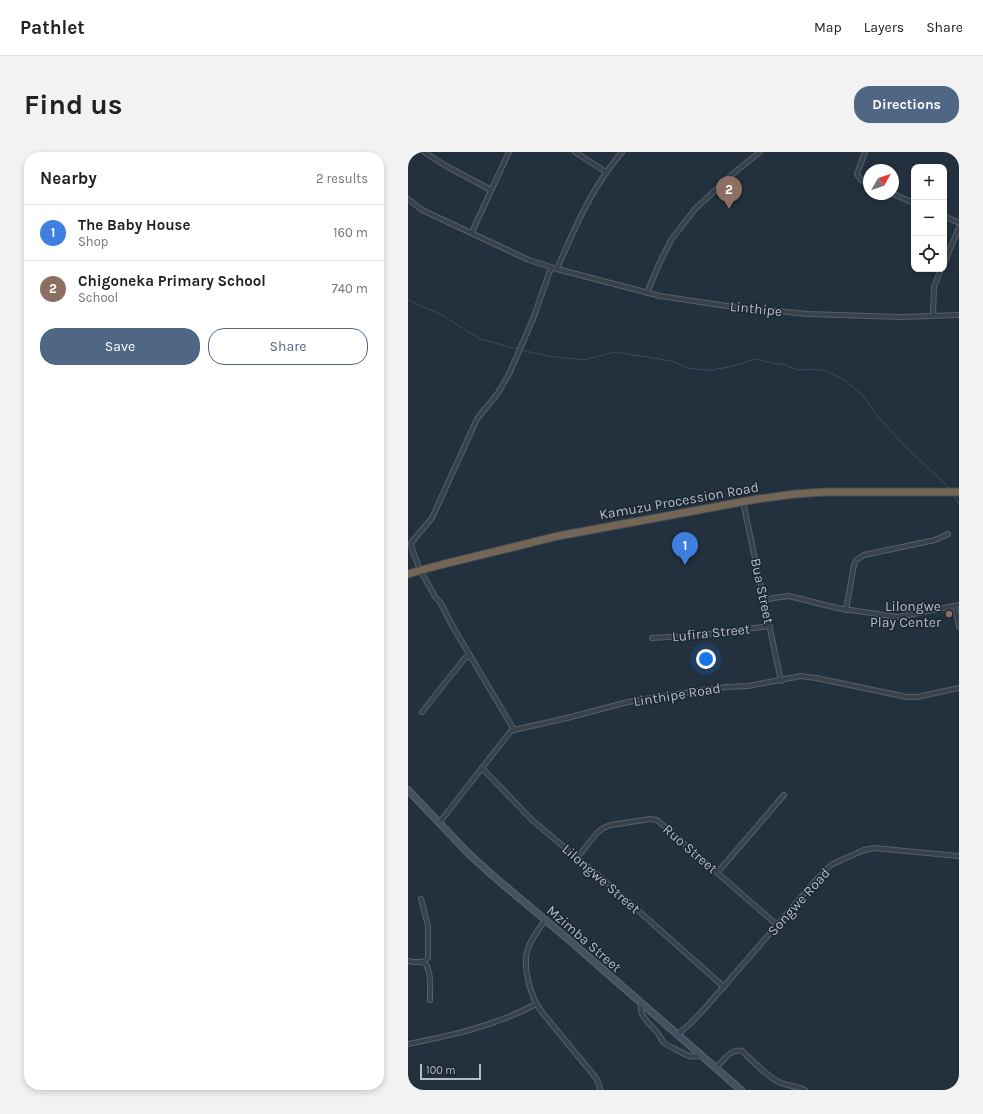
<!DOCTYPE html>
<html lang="en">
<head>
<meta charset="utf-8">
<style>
  body { margin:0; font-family:Karla,sans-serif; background:#f2f2f2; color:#202124 }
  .controls { position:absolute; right:12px; top:12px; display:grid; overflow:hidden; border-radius:8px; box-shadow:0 2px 6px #0003 }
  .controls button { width:36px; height:36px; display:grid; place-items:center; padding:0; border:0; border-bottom:1px solid #e0e0e0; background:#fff; color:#202124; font:20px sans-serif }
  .compass { position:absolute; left:455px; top:12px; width:36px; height:36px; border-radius:50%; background:#fff; box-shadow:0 2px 6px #0003; rotate:50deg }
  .scale { position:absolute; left:12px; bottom:10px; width:61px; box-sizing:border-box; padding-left:4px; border:2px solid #b3bdc9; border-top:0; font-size:11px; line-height:14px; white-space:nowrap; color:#b3bdc9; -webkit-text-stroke:3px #1c2732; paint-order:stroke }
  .you { position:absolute; left:298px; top:507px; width:14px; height:14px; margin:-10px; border:3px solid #fff; border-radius:50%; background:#1a73e8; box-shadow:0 0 0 6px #1a73e833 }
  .badge { display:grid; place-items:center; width:26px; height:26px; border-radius:50%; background:#4f6684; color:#fff; font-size:13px; font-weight:700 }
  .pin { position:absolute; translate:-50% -33px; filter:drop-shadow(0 1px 2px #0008) }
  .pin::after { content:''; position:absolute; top:21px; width:14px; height:12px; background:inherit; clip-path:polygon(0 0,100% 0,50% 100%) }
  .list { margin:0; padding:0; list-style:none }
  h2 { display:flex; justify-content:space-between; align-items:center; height:52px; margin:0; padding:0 16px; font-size:17px }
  h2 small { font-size:13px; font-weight:400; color:#757577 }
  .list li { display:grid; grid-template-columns:26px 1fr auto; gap:12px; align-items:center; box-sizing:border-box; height:56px; padding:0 16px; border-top:1px solid #e0e0e0 }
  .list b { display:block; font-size:15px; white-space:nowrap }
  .list p { margin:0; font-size:13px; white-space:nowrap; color:#757577 }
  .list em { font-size:13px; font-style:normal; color:#757577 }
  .actions { display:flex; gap:8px; padding:12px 16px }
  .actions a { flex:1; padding:9px 0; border:1px solid #4f6684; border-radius:16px; text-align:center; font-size:14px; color:#4f6684 }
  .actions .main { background:#4f6684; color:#fff }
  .icon { flex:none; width:22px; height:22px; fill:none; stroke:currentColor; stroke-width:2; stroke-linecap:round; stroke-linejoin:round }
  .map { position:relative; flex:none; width:551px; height:938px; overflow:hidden; border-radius:16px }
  header { display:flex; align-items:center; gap:24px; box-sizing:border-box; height:56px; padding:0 20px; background:#fff; border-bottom:1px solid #e0e0e0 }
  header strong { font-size:19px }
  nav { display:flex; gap:22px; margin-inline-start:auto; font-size:14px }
  .intro { display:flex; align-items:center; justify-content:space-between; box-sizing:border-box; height:96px; padding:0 24px }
  h1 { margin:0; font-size:28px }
  .button { padding:10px 18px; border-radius:16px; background:#4f6684; color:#fff; font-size:14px; font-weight:700 }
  main { display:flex; gap:24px; padding:0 24px }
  aside { flex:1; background:#fff; border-radius:16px; box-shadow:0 2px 6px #0003 }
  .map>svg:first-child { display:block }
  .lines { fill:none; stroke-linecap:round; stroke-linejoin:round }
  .stream { stroke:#374d64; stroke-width:1 }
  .street-casing { stroke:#55606b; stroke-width:6 }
  .secondary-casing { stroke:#55606b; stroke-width:8 }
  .highway-casing { stroke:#424d58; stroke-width:9 }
  .street { stroke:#37424d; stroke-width:4 }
  .secondary { stroke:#455161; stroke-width:5.5 }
  .highway { stroke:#746654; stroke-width:7 }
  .education-dot { fill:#8d6e63; stroke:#1c2732; stroke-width:1.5 }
  .labels { text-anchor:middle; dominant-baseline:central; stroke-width:3; stroke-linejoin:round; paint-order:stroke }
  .street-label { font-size:14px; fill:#b3bdc9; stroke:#1c2732 }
  .poi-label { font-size:14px; fill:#b3bdc9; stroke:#1c2732; text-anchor:end }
</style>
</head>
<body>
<header>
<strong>Pathlet</strong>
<nav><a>Map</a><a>Layers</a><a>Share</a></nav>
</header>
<div class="intro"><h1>Find us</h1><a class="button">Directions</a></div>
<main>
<aside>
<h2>Nearby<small>2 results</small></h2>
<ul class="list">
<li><span class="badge" style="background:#3f7fe0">1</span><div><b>The Baby House</b><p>Shop</p></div><em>160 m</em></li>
<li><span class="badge" style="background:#8d6e63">2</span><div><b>Chigoneka Primary School</b><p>School</p></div><em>740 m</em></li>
</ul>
<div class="actions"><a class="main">Save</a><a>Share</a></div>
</aside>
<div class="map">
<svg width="551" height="938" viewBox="0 0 551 938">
  <rect width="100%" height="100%" fill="#23303d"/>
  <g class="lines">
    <g class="stream">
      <polyline points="0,148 32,162 72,187 109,197"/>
      <polyline points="113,198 140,204 175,208 207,200 264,209 279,216 296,218 304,218 320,215 349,207 367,212 376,212 384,216 392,218 403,217 419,219 435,227 445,235 455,244 471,266 499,296 539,334 541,337"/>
      <polyline points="545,343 551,352"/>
    </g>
    <g class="street-casing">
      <g id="street">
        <polyline points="16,0 38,14 83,38"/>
        <polyline points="167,0 198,20"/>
        <polyline points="457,0 449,22 453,28 461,32"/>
        <polyline points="485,42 506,51"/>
        <polyline points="0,47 14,58 121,108 149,117 252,144 319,154 400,162 494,165 551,163"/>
        <polyline points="536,64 551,71"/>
        <polyline points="64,81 68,71 101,0"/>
        <polyline points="536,111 551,76"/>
        <path d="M149,117C167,75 184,35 214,0"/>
        <polyline points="239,141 251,112 263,88 287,57 327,20 352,0"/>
        <polyline points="525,164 526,135 533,117"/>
        <polyline points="335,350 373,529"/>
        <polyline points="356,448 372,445 381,444 429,456 490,465 551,453"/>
        <polyline points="547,454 551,475"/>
        <polyline points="438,458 446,413 448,408 456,403 527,388 540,382"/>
        <polyline points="244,486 293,483 362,474"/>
        <polyline points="63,505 45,475 32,450 28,446 12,418 4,397 3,391 24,366 69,267 90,241 101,222 125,167 143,116"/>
        <polyline points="14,560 57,506 60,505 63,505 106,578"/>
        <polyline points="74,616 125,669 197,729 316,835"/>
        <polyline points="31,671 99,584 102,580 106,578 159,566 220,550 262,543 318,535 340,534 393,524 408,526 499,545 509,545 551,536"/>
        <polyline points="169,706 189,681 195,676 203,673 242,667 249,668 369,773"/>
        <polyline points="309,721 376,643"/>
        <path d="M137,768C131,777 124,786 120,796C114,813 122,844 133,859L188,926L191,932L192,938"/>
        <polyline points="0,809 5,810 15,810 20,806 20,774 13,747"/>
        <path d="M15,810C24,814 22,838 22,848"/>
        <path d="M233,852C232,866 239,868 247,878C251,882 253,887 256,891C257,892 278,903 281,904C285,905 289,904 293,904"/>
        <polyline points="269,883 282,872 298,855 409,727 423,713 429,710 456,698 466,696 551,704"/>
        <path d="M0,892C45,883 87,874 128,852"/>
        <path d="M308,916C315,909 323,896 334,899C346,910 358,924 373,931C381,934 389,934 397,938"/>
      </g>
    </g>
    <g class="secondary-casing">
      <polyline id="secondary" points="0,638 60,701 84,723 160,787 333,938"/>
    </g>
    <g class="highway-casing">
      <polyline id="highway" points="0,422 32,413 150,384 350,347 387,342 417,340 551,340"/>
    </g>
    <use href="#street" class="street"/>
    <use href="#secondary" class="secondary"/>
    <use href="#highway" class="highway"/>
  </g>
  <circle class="education-dot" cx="541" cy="462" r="4"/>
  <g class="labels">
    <g class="street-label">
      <text transform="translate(348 157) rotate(6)">Linthipe</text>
      <text transform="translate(271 349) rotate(-10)">Kamuzu Procession Road</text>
      <text transform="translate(354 439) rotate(78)">Bua Street</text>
      <text transform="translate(303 481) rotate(-6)">Lufira Street</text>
      <text transform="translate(269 543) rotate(-9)">Linthipe Road</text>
      <text transform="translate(282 697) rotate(41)">Ruo Street</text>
      <text transform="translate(193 727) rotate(41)">Lilongwe Street</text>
      <text transform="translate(391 750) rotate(-48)">Songwe Road</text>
      <text transform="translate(176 787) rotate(41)">Mzimba Street</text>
    </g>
    <g class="poi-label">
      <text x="533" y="454">Lilongwe<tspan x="533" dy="16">Play Center</tspan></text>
    </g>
  </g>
</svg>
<div class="controls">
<button>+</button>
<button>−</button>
<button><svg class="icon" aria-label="locate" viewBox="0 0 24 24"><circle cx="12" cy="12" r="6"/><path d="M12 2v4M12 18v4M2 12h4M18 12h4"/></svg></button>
</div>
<svg class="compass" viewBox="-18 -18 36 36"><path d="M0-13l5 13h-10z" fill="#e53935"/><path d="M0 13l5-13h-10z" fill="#757577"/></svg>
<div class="scale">100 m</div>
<div class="you"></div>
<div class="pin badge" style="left:277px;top:413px;background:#3f7fe0">1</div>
<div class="pin badge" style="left:321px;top:57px;background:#8d6e63">2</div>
</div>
</main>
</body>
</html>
